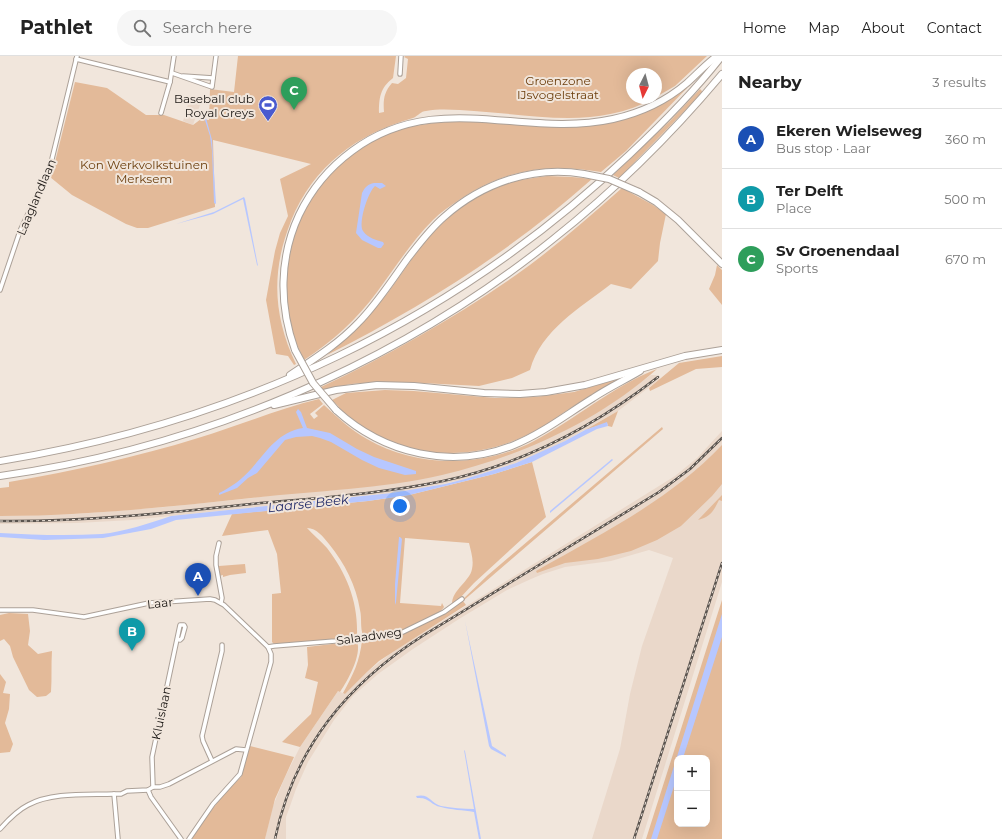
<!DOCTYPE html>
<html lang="en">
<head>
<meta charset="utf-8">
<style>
  body { margin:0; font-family:Montserrat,sans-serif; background:#f6f6f6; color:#222 }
  .controls { position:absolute; right:12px; bottom:12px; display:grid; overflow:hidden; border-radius:8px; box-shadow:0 4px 16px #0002 }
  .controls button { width:36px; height:36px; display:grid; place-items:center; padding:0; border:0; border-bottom:1px solid #e0e0e0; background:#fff; color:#222; font:20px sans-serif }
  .compass { position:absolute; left:626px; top:12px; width:36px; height:36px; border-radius:50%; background:#fff; box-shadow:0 4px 16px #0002; rotate:186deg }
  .you { position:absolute; left:400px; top:450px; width:14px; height:14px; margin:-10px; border:3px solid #fff; border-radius:50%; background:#1a73e8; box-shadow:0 0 0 6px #1a73e833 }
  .badge { display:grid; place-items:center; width:26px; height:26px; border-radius:50%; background:#2563eb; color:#fff; font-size:13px; font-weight:700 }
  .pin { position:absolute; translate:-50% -33px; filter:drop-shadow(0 1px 2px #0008) }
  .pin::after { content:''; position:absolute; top:21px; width:14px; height:12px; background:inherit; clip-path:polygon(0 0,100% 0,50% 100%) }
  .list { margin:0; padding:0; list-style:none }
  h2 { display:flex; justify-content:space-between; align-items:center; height:52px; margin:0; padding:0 16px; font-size:17px }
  h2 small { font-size:13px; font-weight:400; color:#767676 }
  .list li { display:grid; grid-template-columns:26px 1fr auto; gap:12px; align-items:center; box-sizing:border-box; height:60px; padding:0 16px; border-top:1px solid #e0e0e0 }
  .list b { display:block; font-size:15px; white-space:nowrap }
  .list p { margin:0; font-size:13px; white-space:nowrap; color:#767676 }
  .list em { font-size:13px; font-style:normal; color:#767676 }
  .icon { flex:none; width:22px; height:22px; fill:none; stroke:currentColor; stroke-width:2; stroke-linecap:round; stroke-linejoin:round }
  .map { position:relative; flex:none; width:722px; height:783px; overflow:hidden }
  header { display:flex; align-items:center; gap:24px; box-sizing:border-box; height:56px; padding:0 20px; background:#fff; border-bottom:1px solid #e0e0e0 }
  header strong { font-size:19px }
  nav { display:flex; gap:22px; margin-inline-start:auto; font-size:14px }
  .search { width:280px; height:36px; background:#f6f6f6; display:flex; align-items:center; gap:10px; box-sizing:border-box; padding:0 14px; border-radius:22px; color:#767676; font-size:15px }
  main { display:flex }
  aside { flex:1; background:#fff }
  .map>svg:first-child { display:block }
  .built { fill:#ead8ca }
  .green { fill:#e3ba99; fill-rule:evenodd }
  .water { fill:#b7c7ff }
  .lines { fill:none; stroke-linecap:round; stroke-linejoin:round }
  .street-casing { stroke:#aca198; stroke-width:5.5 }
  .highway-casing { stroke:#aca198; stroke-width:8 }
  .street { stroke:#fff; stroke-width:3.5 }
  .highway { stroke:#fff; stroke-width:6 }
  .rail-casing { stroke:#5a544f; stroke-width:2.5 }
  .rail { stroke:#f1e6dc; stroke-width:1; stroke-dasharray:3; stroke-linecap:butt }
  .highway-bridge-casing { stroke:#aca198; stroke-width:8; stroke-linecap:butt }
  .highway-bridge { stroke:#fff; stroke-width:6 }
  .labels { text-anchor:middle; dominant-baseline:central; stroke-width:4; stroke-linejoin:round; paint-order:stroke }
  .park-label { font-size:12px; fill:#6c3e0c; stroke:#f1e6dc }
  .poi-label { font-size:12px; fill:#1a1613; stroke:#f1e6dc; text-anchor:end }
  .street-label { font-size:12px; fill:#1a1613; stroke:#f1e6dc }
  .water-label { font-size:13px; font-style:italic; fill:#202968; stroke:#f1e6dc }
</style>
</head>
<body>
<header>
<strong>Pathlet</strong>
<div class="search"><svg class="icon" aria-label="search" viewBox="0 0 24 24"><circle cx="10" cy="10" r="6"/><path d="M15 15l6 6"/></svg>Search here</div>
<nav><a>Home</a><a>Map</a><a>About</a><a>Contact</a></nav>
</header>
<main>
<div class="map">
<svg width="722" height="783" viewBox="0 0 722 783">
  <rect width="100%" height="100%" fill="#f1e6dc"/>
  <g class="built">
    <polygon points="189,45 200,49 193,69 183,65"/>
    <polygon points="651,319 656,319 660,323 618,355 588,372 565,385 540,397 516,407 465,423 418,433 392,437 132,464 77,467 0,468 0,460 78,458 165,451 253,442 462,413 512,397 559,377 606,351"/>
    <polygon points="722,375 722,526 642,783 592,783 620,693 630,638 642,590 673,502 649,494 611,505 565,511 543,518 531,523 507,534 459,563 413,593 378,618 353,640 334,664 308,706 296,733 289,753 286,761 286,783 265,783 273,750 285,721 300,691 338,635 345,638 367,616 391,597 675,420 697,402"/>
  </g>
  <g class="green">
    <path d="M238,0H396L393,22C380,32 379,42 379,57L384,56C383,44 384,36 392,27L398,28L406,22L408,3L404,1L405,0H707L675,30L656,41V18H632V42H655C595,74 538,59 474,55C459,54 441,52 426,55C421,55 418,60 413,62C357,78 313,110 291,165C271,215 273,260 296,308L294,309L288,300L276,298L266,244L275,195L280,177L288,160L280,123L311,108L213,84L215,151L148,172H137L126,168L72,139L50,121L54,110L75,26L107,32L146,59H164L193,69L201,63L209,64L210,33L234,36Z"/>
    <path d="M686,31L687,32L626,95L601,116C549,107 504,113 459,144C450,150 441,156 433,164C411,186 395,212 377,236C357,263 332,286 304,304C300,295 295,286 292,276C282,241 286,203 298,169C307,144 326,119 348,102C362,92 378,81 394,75C403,72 412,70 421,69C482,58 544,78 605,68C636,63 661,48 686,31Z"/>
    <polygon points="700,33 703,36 673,67 619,122 613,119 670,65"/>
    <path d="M547,120L572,121L592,123C511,195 424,250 327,299C349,280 369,260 387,238C399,222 409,206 421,191C444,162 475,136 511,126C523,123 535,122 547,120Z"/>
    <path d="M622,132L653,149L666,158L660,187L658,205L631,233L611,228C580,252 541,274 530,314L512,322L479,330L403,326H377L351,328L323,334L321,331C389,299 454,262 516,219C553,193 588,162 622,132Z"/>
    <polygon points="717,209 722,214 722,249 709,233 715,219"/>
    <polygon points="722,300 722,311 696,313 650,335 649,332 679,307"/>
    <path d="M657,313C597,366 519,401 442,419C381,433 313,435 251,442C167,451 84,460 0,460V432L9,431V426C73,415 137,401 198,382C238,370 278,353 319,343L323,348L310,358L314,363L318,360L315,357L324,349C338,362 351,374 367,383C417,412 483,412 534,385C576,363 611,331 657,313Z"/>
    <path d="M620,322C601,333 582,345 563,357C552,365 540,373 527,379C478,403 418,404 370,376C359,369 349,361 338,352L339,351L332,344L346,337L385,334L414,335L495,342L535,341L574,336Z"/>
    <polygon points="618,355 612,371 608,370 607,367 585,374"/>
    <path d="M662,371L663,373L463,545L466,549L379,605L367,616L345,638L343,637C353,619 360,605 362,584L404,577L446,557L459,547L488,519Z"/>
    <path d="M722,389V428L712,440L681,470L657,484L631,495L598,503L565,507L537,517L536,515C601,478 670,444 722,389Z"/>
    <path d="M532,406L546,461L474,527L460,542L452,548C452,534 470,525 472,513C474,504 471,496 469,487L405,482L400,547L441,550L442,547L444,551C440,559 409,573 400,575C392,577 371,581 363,579C360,572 362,562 360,554C356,529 345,508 329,488C323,481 317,472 307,472C313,479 321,485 327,492C347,518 358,546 357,579L354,581L326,584L274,588L272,586V538L281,537L277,498L268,474L222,480L232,458L368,445L409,439L494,418Z"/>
    <path d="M722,439V445L719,444C714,454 711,461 698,464Z"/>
    <polygon points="245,508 246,517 230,519 223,521 223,519 219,520 218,513 219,510"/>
    <path d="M722,544V783H646ZM677,702H707V768H677Z"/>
    <path d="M9,557L28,558L30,575L28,589L38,598L52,595C51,609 52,622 51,636L46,640L37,641L29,634L13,601L10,590L4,583L0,585V559Z"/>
    <path d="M357,585C362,599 348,624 340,636L338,635L300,691L282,686L311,658L318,626L305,622L308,609L307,591Z"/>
    <polygon points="0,618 6,626 3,637 10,638 9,653 5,667 13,688 10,696 0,697"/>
    <polygon points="250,690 294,701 275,743 265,783 192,783 199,770 225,737 241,721"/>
  </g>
  <g class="water">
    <polygon points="204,61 206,62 212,84 216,148 214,147 212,95 210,80"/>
    <path d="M374,127H382L386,130L380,133L375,130C368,136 358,167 363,175C368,182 376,184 383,186L384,188L381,192H378L362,184L356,177L362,137C365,131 368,128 374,127Z"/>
    <polygon points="244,141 245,143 258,210 257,209 243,143 213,158 176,168 214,156"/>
    <path d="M298,353L301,356L307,372L330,377L357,393L374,401L416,415V418L405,419L379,412L362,404L331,386L320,382L312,380L296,381L285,384L257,417L248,422L237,432L219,439V437C232,431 242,423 252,412C267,395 278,376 303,372L296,356Z"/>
    <path d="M607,366L608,370L597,373L532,406L494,418L409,439L368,445L176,464L151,473L103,482L44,484L0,481V477C34,479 68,480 102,478C123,476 150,467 171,460L392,437L445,428L465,423L516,407L565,385L585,374Z"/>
    <polygon points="612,403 613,404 550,457 550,455"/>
    <polygon points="399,481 400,481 402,483 396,546 395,549 395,528"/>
    <polygon points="722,558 722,581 683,702 677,702 677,721 657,783 651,783"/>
    <polygon points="465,565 492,690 506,699 506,701 491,693 489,690"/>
    <path d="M464,694L465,695L481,783H479L474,756C463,754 451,754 441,751C430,749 430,741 417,742L416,740C430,737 430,747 441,750C452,752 463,753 474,753Z"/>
  </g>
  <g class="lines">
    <g class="street-casing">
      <g id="street">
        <polyline points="76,3 170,26"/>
        <polyline points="172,17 212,31 216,0"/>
        <polyline points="400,18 401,0"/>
        <polyline points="183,20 213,22"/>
        <polyline points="161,57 170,26 174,0"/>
        <polyline points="0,234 20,175 50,111 77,0"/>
        <polyline points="219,487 216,500 216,509 222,542 221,547"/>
        <polyline points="0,554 33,554 84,561 149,547 210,543 215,544 224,549 268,591 271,598 271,606 240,718 213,748 189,783"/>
        <polyline points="268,591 274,590 335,585 403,576 444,556 462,543"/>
        <polyline points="212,705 203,685 202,680 222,595 222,589"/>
        <polyline points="153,731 152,701 180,569 184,569 185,571 182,582 180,584 177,583"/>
        <polyline points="148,734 151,741 181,783"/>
        <polyline points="114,738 118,783"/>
        <path d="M0,773C8,764 18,754 28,749C52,736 87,739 114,738H121L127,735L148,734L153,731H160L169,728L236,693L246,694"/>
      </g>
    </g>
    <g class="highway-casing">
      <g id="highway">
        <polyline points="639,136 656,146 678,164 722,208"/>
        <path d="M295,294C279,250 279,202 299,159C311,134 329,112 352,95C437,32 522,83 613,63C640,57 666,45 687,27C697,18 706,8 717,0"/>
        <path d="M290,319C314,303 338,288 358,267C377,248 392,224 408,202C419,188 430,173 444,161C482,127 534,109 584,118"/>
        <polyline points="274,349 336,334 377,329 414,330 484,337 520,338 546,336 585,329 685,300 722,294"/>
        <path d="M336,354C384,398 452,414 514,389C543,377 567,358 593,342C608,332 625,324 640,315"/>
        <path d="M0,405C239,366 453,266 629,99C662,68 694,36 722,0"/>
        <path d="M0,420C199,392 395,310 552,184C614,135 671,79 722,18"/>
      </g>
    </g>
    <use href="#street" class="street"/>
    <use href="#highway" class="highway"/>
    <g class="rail-casing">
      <g id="rail">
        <path d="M0,465C84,466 167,457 251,448C315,442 380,438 443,425C522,408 595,370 658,321"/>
        <path d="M275,783C294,692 347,628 424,579L659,436L690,413L722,382"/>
        <polyline points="634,783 722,507"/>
      </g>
    </g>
    <use href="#rail" class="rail"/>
    <g class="highway-bridge-casing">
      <g id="highway-bridge">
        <polyline points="584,118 609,123 639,136"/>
        <polyline points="295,294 313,327 336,354"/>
      </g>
    </g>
    <use href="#highway-bridge" class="highway-bridge"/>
  </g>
  <defs>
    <g id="stadium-pin" transform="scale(1)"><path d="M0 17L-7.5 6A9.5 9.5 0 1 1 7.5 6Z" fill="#495acf" stroke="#f1e6dc"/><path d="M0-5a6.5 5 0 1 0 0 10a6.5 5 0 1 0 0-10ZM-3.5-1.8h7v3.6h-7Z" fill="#fff"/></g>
  </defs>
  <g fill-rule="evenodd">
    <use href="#stadium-pin" x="268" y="49"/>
  </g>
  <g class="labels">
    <g class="park-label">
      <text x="558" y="24">Groenzone<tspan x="558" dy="14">IJsvogelstraat</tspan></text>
      <text x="144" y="108">Kon Werkvolkstuinen<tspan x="144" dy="14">Merksem</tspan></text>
    </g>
    <g class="poi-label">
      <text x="254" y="42">Baseball club<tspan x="254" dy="14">Royal Greys</tspan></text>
    </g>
    <g class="street-label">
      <text transform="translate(36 141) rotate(-67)">Laaglandlaan</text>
      <text transform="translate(160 547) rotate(-6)">Laar</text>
      <text transform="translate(369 580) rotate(-8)">Salaadweg</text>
      <text transform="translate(161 657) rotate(-78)">Kluislaan</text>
    </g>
    <g class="water-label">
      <text transform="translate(308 447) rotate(-6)">Laarse Beek</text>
    </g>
  </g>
</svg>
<div class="controls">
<button>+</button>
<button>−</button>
</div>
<svg class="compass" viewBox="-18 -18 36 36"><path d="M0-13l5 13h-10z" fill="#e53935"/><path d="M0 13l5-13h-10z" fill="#767676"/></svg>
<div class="you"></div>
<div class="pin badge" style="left:198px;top:540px;background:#1a4fb4">A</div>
<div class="pin badge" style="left:132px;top:595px;background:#0f9aa8">B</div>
<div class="pin badge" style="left:294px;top:54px;background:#2e9e5b">C</div>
</div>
<aside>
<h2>Nearby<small>3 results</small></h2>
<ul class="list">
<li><span class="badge" style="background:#1a4fb4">A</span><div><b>Ekeren Wielseweg</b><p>Bus stop · Laar</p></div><em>360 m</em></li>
<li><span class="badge" style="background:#0f9aa8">B</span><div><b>Ter Delft</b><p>Place</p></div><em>500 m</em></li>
<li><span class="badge" style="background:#2e9e5b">C</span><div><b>Sv Groenendaal</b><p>Sports</p></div><em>670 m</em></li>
</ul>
</aside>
</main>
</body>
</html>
